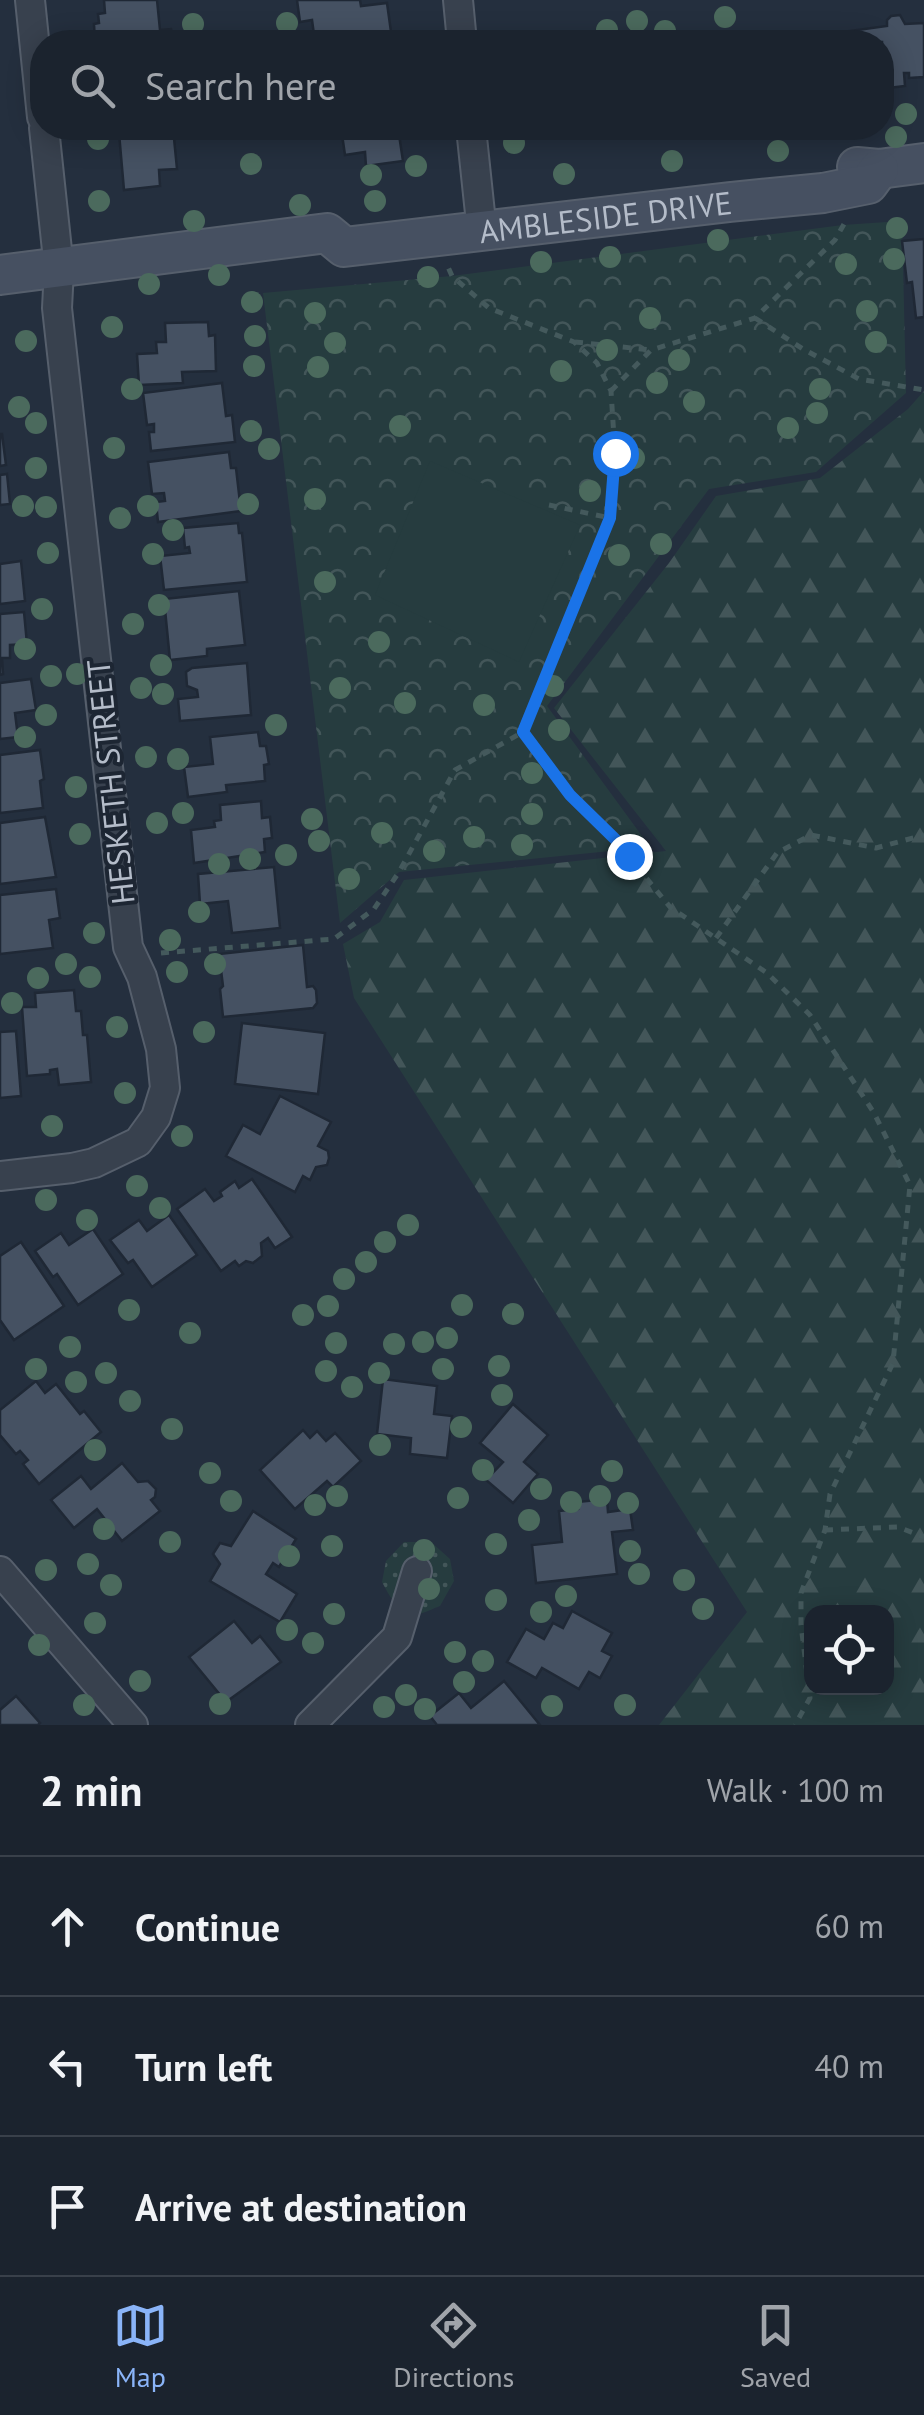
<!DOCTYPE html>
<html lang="en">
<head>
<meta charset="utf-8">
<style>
  body { margin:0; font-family:"PT Sans",sans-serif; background:#242b36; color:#f1f3f6 }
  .controls { position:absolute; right:30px; bottom:30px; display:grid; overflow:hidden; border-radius:20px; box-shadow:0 5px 25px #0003 }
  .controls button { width:90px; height:90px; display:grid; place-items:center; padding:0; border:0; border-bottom:2px solid #39404a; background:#1b232e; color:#f1f3f6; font:50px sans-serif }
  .stop { position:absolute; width:30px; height:30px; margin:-22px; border:8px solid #1a73e8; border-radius:50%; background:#fff }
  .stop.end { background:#1a73e8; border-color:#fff; box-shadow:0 2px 10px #0008 }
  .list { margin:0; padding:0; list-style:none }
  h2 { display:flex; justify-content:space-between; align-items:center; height:130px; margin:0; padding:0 40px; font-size:42px }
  h2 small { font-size:32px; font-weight:400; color:#a0a4aa }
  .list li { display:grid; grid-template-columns:65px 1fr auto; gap:30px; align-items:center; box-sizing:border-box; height:140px; padding:0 40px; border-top:2px solid #39404a }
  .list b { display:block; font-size:38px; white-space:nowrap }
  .list em { font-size:32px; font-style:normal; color:#a0a4aa }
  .icon { flex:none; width:55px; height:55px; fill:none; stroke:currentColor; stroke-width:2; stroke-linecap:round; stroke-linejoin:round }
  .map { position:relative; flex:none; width:924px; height:1725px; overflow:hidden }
  .search { position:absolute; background:#1b232e; box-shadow:0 5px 25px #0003; left:30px; right:30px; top:30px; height:110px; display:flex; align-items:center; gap:25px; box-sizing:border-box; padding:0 35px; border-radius:40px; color:#a0a4aa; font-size:38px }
  .sheet { height:550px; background:#1b232e }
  nav { display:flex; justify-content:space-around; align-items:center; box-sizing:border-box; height:140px; border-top:2px solid #39404a; background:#1b232e; font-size:28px; color:#a0a4aa }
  nav a { display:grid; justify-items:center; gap:5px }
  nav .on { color:#8ab4f8 }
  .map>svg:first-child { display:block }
  .grass { fill:url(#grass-dots) }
  .forest { fill:url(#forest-firs); fill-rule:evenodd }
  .park { fill:url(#park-crowns) }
  .garden { fill:#263c3f }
  .building { fill:#455162; stroke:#1f2835; stroke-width:2.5 }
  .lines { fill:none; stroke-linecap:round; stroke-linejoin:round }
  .street-casing { stroke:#565f6c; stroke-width:32 }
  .secondary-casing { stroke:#565f6c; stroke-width:42 }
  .path { stroke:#44595c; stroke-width:5; stroke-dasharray:8 8; stroke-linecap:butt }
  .street { stroke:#38414e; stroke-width:28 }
  .secondary { stroke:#465061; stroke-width:38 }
  .tree { fill:#4b6a5d }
  .route { stroke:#1a73e8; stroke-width:12 }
  .labels { text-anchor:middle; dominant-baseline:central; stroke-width:8; stroke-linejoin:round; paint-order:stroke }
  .street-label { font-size:32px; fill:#b4bcc9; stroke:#1d2633 }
</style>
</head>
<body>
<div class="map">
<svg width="924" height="1725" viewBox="0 0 924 1725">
  <defs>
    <pattern id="grass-dots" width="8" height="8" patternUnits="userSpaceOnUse" patternTransform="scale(2.5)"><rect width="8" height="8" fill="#263c3f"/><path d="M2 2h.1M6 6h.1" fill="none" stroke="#435659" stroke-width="1.8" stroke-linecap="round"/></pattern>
    <pattern id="forest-firs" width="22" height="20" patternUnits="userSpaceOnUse" patternTransform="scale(2.5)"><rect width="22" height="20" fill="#263c3f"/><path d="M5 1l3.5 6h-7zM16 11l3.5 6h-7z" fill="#435659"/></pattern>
    <pattern id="park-crowns" width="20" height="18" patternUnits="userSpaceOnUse" patternTransform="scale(2.5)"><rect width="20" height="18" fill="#263c3f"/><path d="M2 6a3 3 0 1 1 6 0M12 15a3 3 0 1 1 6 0" fill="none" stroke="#435659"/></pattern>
  </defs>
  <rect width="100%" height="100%" fill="#242f3e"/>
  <path class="grass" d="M404,1542H431L450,1559L454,1581L440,1606C434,1608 423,1614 417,1614C398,1614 389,1595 382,1582L386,1561Z"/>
  <path class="forest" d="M924,391V1725H659L747,1612L354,998L343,944L380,922L404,880L666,851L554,708L669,563L716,496L820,478L908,409ZM812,1612H886V1688H812Z"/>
  <polygon class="park" points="902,221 906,393 816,472 709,489 547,706 650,847 399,872 340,923 263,293 452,276 843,225"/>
  <polygon class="garden" points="430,461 580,525 519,662 375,595"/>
  <g class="building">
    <polygon points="104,0 157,0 160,30 171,29 173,42 95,42 94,24 99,23 98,14 105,13"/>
    <polygon points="297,0 360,0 361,6 387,3 392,39 385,40 385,42 350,42 350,39 315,42 312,20 300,22"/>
    <polygon points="900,15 905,24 924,23 924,77 909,78 909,73 904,73 905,86 888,88 888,82 882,83 882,42 852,42 850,31 887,26 887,20 891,16"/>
    <polygon points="760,35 767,35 774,40 788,39 788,42 755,42"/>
    <polygon points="111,128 173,128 177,169 159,170 160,186 124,190 119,133 112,134"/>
    <polygon points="341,128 398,128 403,161 366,166 365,152 345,155"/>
    <polygon points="924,239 924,317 916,318 912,282 907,283 902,241"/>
    <polygon points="208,322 209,336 215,335 216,371 182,372 183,383 139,385 137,354 157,353 156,342 166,342 165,323"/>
    <polygon points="222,383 226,416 232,415 235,442 151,451 149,432 154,432 154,424 147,425 143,393"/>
    <polygon points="0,434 2,434 6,465 0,466"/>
    <polygon points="229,452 231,468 236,468 241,511 158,522 156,502 165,501 164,493 152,494 148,462"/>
    <polygon points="7,474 10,504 0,505 0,475"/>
    <polygon points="238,523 239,533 242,533 247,582 164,590 160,556 190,553 189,547 185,548 183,528"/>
    <polygon points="21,561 25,601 0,604 0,564"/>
    <polygon points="239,591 245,645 207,649 207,656 170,660 164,599"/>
    <polygon points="24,612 27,644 10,645 10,658 2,658 3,674 0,675 0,614"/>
    <polygon points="247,663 251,715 180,721 178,699 198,697 197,690 187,686 186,672 192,668"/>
    <polygon points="31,679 36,710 15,713 18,737 0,739 0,683"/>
    <polygon points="258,732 260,746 266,746 269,764 264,765 265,781 226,785 227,792 188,797 184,767 213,764 210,737"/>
    <polygon points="40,750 44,779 40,781 43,808 0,813 0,755"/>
    <polygon points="261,801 262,818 270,817 272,838 264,839 265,852 194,863 191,830 215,827 214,821 221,820 220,805"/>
    <polygon points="45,817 56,877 0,884 0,823"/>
    <polygon points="274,867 280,928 232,933 228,901 200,904 198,874"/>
    <polygon points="56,889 60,918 49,920 53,948 0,954 0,895"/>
    <polygon points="303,945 307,987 313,986 316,990 317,1003 313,1008 223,1017 220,989 223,986 219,954"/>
    <polygon points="74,990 76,1011 81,1011 83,1035 87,1035 91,1082 59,1085 57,1069 50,1070 50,1074 27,1076 22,1007 36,1007 35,993"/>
    <polygon points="242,1023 325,1033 318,1094 235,1084"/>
    <polygon points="16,1031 21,1096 0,1098 0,1032"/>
    <polygon points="280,1096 331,1122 318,1146 328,1151 329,1158 327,1165 316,1167 310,1180 303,1176 295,1192 226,1156 243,1125 260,1134"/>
    <polygon points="252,1179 292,1237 275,1248 268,1238 261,1243 262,1256 253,1263 246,1261 239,1266 235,1261 221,1271 177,1209 205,1189 214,1201 222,1196 220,1192 235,1181 239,1188"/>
    <polygon points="169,1215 197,1255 152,1287 133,1260 128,1263 110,1240 139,1220 147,1231"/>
    <polygon points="93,1229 123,1274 78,1305 57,1274 53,1277 35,1251 61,1233 69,1245"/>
    <polygon points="21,1242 64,1306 14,1340 0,1320 0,1256"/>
    <polygon points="383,1379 437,1386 434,1414 452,1416 447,1458 410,1454 411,1438 377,1434"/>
    <polygon points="36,1381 45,1393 56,1384 80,1414 84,1411 101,1432 39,1484 23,1464 28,1460 20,1451 16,1454 0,1435 0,1410"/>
    <polygon points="513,1404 548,1435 524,1462 538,1474 513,1503 486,1480 503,1462 480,1443"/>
    <polygon points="303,1430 310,1438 317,1431 326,1441 335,1433 361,1461 333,1487 327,1481 295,1509 260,1470"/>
    <polygon points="122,1463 138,1482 148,1481 156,1489 155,1497 151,1500 160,1511 122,1541 97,1509 74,1528 51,1500 81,1476 91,1489"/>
    <polygon points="607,1499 608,1512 630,1509 633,1530 612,1532 617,1574 536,1583 532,1545 562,1542 559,1511 578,1509 577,1502"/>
    <polygon points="253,1511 296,1539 279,1567 273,1563 266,1574 297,1594 280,1622 210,1581 220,1564 213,1554 220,1543 231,1546"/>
    <polygon points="572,1611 612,1633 602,1651 612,1656 600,1678 589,1672 579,1689 542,1668 536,1678 507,1662 526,1629 544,1639 553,1623 563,1628"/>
    <polygon points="234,1621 252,1643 260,1636 281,1662 226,1702 189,1657"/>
    <polygon points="504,1681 540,1725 437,1725 430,1716 459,1693 471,1708"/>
    <polygon points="16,1696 40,1723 38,1725 0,1725 0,1710"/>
  </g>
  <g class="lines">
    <g class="street-casing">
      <g id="street">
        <polyline points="30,0 42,117"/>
        <polyline points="458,0 462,42"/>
        <polyline points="471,128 482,232"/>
        <polyline points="0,1176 72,1168 94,1163 138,1142 156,1117 165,1088 161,1049 142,977 128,947 57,308 59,269 44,128"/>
        <polyline points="0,1571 133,1725"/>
        <polyline points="310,1725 397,1637 417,1571"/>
      </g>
    </g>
    <g class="secondary-casing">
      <g id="secondary">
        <polyline points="857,167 879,169 924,163"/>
        <path id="s1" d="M0,275L327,233L344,247L730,202L823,193L868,184L879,169"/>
      </g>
    </g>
    <g class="path">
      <polyline points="755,318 803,349 859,379 924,390"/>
      <polyline points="575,342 651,350"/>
      <polyline points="611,391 651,350 755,318 835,240 844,224"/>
      <polyline points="549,505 610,518"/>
      <polyline points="523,732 570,795 615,840 670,907 767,973 810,1015 874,1113 910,1185 893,1363 830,1494 825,1530 801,1593 801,1625 810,1698 795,1725"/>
      <polyline points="716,938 777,853 811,835 876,848 924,835"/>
      <polyline points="161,953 334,939 374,909 399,872 455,770 523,732 610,519 615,453 611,391 597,363 574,342 489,308 452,276 448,267"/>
      <polyline points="825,1530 898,1527 924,1537"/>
    </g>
    <use href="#street" class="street"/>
    <use href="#secondary" class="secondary"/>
  </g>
  <g class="tree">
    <circle cx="725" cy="17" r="11"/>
    <circle cx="637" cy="21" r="11"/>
    <circle cx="287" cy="23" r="11"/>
    <circle cx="193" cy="24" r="11"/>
    <circle cx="607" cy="30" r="11"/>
    <circle cx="665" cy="31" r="11"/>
    <circle cx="906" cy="114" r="11"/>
    <circle cx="896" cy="137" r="11"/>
    <circle cx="98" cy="139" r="11"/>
    <circle cx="514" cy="143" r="11"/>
    <circle cx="778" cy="151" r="11"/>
    <circle cx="672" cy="161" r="11"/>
    <circle cx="251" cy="164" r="11"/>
    <circle cx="416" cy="166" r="11"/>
    <circle cx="564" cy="174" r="11"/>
    <circle cx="371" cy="175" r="11"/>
    <circle cx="99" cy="201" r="11"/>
    <circle cx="375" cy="201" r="11"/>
    <circle cx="300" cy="205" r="11"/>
    <circle cx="194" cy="221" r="11"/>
    <circle cx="897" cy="228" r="11"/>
    <circle cx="718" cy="240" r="11"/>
    <circle cx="610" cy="257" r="11"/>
    <circle cx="894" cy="259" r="11"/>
    <circle cx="541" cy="262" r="11"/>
    <circle cx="846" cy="264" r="11"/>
    <circle cx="219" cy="275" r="11"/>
    <circle cx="428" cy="277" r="11"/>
    <circle cx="149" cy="284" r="11"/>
    <circle cx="252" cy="302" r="11"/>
    <circle cx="867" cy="311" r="11"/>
    <circle cx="315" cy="313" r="11"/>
    <circle cx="650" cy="318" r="11"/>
    <circle cx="112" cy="327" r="11"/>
    <circle cx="255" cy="336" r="11"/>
    <circle cx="26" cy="341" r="11"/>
    <circle cx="876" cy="342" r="11"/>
    <circle cx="335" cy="343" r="11"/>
    <circle cx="607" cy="350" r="11"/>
    <circle cx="679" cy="360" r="11"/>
    <circle cx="254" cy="366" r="11"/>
    <circle cx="318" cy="367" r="11"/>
    <circle cx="561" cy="371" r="11"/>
    <circle cx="657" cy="383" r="11"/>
    <circle cx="132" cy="389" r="11"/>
    <circle cx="820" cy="389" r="11"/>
    <circle cx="694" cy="402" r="11"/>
    <circle cx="19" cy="407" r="11"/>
    <circle cx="817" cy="413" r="11"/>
    <circle cx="36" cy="423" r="11"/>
    <circle cx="400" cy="426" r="11"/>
    <circle cx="788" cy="428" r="11"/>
    <circle cx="251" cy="431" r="11"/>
    <circle cx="114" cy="448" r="11"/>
    <circle cx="269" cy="449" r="11"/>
    <circle cx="634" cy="458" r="11"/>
    <circle cx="36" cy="468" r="11"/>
    <circle cx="590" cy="491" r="11"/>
    <circle cx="315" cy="499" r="11"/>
    <circle cx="248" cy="504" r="11"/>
    <circle cx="23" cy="506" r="11"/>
    <circle cx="148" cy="506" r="11"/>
    <circle cx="46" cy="507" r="11"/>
    <circle cx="120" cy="518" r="11"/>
    <circle cx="173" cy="530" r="11"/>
    <circle cx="661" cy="544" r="11"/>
    <circle cx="48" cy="553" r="11"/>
    <circle cx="153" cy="554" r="11"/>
    <circle cx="619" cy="555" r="11"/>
    <circle cx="325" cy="582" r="11"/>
    <circle cx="159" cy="605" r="11"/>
    <circle cx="42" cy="609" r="11"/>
    <circle cx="133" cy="624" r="11"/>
    <circle cx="379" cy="642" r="11"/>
    <circle cx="25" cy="649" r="11"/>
    <circle cx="161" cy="665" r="11"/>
    <circle cx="77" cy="674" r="11"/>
    <circle cx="51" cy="676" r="11"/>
    <circle cx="553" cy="686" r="11"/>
    <circle cx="141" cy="688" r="11"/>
    <circle cx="340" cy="688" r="11"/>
    <circle cx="163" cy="694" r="11"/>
    <circle cx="405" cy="703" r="11"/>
    <circle cx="484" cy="705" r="11"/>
    <circle cx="46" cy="715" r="11"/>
    <circle cx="276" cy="725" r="11"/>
    <circle cx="559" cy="730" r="11"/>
    <circle cx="25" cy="737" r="11"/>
    <circle cx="146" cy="757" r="11"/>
    <circle cx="178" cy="759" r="11"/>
    <circle cx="532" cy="773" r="11"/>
    <circle cx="76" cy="787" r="11"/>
    <circle cx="183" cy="813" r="11"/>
    <circle cx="532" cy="814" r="11"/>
    <circle cx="312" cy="819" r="11"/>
    <circle cx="157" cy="823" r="11"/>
    <circle cx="382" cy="833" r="11"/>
    <circle cx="80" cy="834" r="11"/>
    <circle cx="474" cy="837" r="11"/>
    <circle cx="319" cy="841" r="11"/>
    <circle cx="522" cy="845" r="11"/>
    <circle cx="434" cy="851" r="11"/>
    <circle cx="286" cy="855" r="11"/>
    <circle cx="250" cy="859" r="11"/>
    <circle cx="219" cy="864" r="11"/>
    <circle cx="349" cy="879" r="11"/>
    <circle cx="199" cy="912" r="11"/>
    <circle cx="94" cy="933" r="11"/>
    <circle cx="170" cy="940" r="11"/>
    <circle cx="66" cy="964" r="11"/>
    <circle cx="215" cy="964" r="11"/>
    <circle cx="177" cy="972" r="11"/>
    <circle cx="90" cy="977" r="11"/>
    <circle cx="38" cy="978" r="11"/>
    <circle cx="12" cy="1003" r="11"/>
    <circle cx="117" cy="1027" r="11"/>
    <circle cx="204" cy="1032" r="11"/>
    <circle cx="125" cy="1093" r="11"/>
    <circle cx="52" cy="1126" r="11"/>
    <circle cx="182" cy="1136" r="11"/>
    <circle cx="137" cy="1186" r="11"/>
    <circle cx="46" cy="1200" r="11"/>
    <circle cx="160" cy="1208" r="11"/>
    <circle cx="87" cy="1220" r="11"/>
    <circle cx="408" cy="1225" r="11"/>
    <circle cx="385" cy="1242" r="11"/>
    <circle cx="366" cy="1262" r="11"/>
    <circle cx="344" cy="1279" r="11"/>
    <circle cx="462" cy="1305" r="11"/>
    <circle cx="328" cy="1306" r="11"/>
    <circle cx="129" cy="1310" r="11"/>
    <circle cx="513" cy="1314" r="11"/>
    <circle cx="303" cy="1315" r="11"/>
    <circle cx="190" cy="1333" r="11"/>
    <circle cx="447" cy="1338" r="11"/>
    <circle cx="423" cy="1342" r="11"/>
    <circle cx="336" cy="1343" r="11"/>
    <circle cx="394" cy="1344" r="11"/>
    <circle cx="70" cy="1347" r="11"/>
    <circle cx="499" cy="1366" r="11"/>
    <circle cx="36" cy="1369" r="11"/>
    <circle cx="443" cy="1369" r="11"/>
    <circle cx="326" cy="1371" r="11"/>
    <circle cx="106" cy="1373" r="11"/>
    <circle cx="379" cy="1373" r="11"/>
    <circle cx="76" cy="1382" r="11"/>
    <circle cx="352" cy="1387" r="11"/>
    <circle cx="502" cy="1395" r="11"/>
    <circle cx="130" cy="1401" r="11"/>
    <circle cx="461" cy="1427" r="11"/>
    <circle cx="172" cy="1429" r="11"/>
    <circle cx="380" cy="1445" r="11"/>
    <circle cx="95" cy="1450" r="11"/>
    <circle cx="483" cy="1470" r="11"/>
    <circle cx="612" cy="1471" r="11"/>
    <circle cx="210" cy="1473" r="11"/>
    <circle cx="541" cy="1489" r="11"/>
    <circle cx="337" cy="1496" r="11"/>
    <circle cx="600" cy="1496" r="11"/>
    <circle cx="458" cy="1498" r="11"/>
    <circle cx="231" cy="1501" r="11"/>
    <circle cx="571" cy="1502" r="11"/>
    <circle cx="628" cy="1503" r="11"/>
    <circle cx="315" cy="1505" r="11"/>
    <circle cx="529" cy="1520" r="11"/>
    <circle cx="104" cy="1529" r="11"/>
    <circle cx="170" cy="1542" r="11"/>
    <circle cx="496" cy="1544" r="11"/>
    <circle cx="332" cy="1546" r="11"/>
    <circle cx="424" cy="1550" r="11"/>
    <circle cx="630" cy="1551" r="11"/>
    <circle cx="289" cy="1556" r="11"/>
    <circle cx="88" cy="1564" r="11"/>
    <circle cx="46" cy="1570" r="11"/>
    <circle cx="639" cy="1574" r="11"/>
    <circle cx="684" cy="1580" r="11"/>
    <circle cx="111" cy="1585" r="11"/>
    <circle cx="429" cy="1589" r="11"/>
    <circle cx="566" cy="1596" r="11"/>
    <circle cx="496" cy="1600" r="11"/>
    <circle cx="703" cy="1609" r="11"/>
    <circle cx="541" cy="1612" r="11"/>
    <circle cx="334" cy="1614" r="11"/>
    <circle cx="95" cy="1623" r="11"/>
    <circle cx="287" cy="1630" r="11"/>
    <circle cx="313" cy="1643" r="11"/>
    <circle cx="39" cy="1645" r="11"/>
    <circle cx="455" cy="1652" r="11"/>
    <circle cx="483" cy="1661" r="11"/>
    <circle cx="140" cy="1681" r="11"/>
    <circle cx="464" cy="1682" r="11"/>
    <circle cx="406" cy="1695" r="11"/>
    <circle cx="220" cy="1704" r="11"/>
    <circle cx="84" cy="1705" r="11"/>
    <circle cx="625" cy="1705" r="11"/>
    <circle cx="552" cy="1706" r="11"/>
    <circle cx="384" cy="1707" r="11"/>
    <circle cx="425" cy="1709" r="11"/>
  </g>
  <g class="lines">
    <polyline class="route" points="615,453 610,518 523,732 570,795 616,840 629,856"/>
  </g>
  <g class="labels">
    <g class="street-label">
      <text stroke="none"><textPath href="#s1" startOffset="615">AMBLESIDE DRIVE</textPath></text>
      <text transform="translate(110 782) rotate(-96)">HESKETH STREET</text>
    </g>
  </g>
</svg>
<div class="controls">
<button><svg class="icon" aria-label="locate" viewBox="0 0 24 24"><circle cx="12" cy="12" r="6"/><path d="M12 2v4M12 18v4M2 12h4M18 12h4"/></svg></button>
</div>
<div class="stop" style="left:615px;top:453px"></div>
<div class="stop end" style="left:629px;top:856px"></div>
<div class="search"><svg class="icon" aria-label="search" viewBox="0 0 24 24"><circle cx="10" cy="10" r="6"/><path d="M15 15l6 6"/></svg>Search here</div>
</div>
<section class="sheet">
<h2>2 min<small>Walk · 100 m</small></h2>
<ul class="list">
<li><svg class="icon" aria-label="ahead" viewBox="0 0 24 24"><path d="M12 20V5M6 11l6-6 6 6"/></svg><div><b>Continue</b></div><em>60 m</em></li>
<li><svg class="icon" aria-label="left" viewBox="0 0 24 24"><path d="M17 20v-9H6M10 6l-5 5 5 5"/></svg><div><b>Turn left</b></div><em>40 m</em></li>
<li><svg class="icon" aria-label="arrive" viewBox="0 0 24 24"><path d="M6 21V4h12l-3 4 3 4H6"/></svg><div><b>Arrive at destination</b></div></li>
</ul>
</section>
<nav>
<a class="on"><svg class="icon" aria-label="map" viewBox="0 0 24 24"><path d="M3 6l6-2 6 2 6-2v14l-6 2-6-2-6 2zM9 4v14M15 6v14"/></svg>Map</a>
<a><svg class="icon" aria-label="directions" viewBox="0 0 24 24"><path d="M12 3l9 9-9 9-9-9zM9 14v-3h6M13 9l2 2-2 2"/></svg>Directions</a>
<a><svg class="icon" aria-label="saved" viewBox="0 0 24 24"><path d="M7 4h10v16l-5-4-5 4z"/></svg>Saved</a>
</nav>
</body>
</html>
